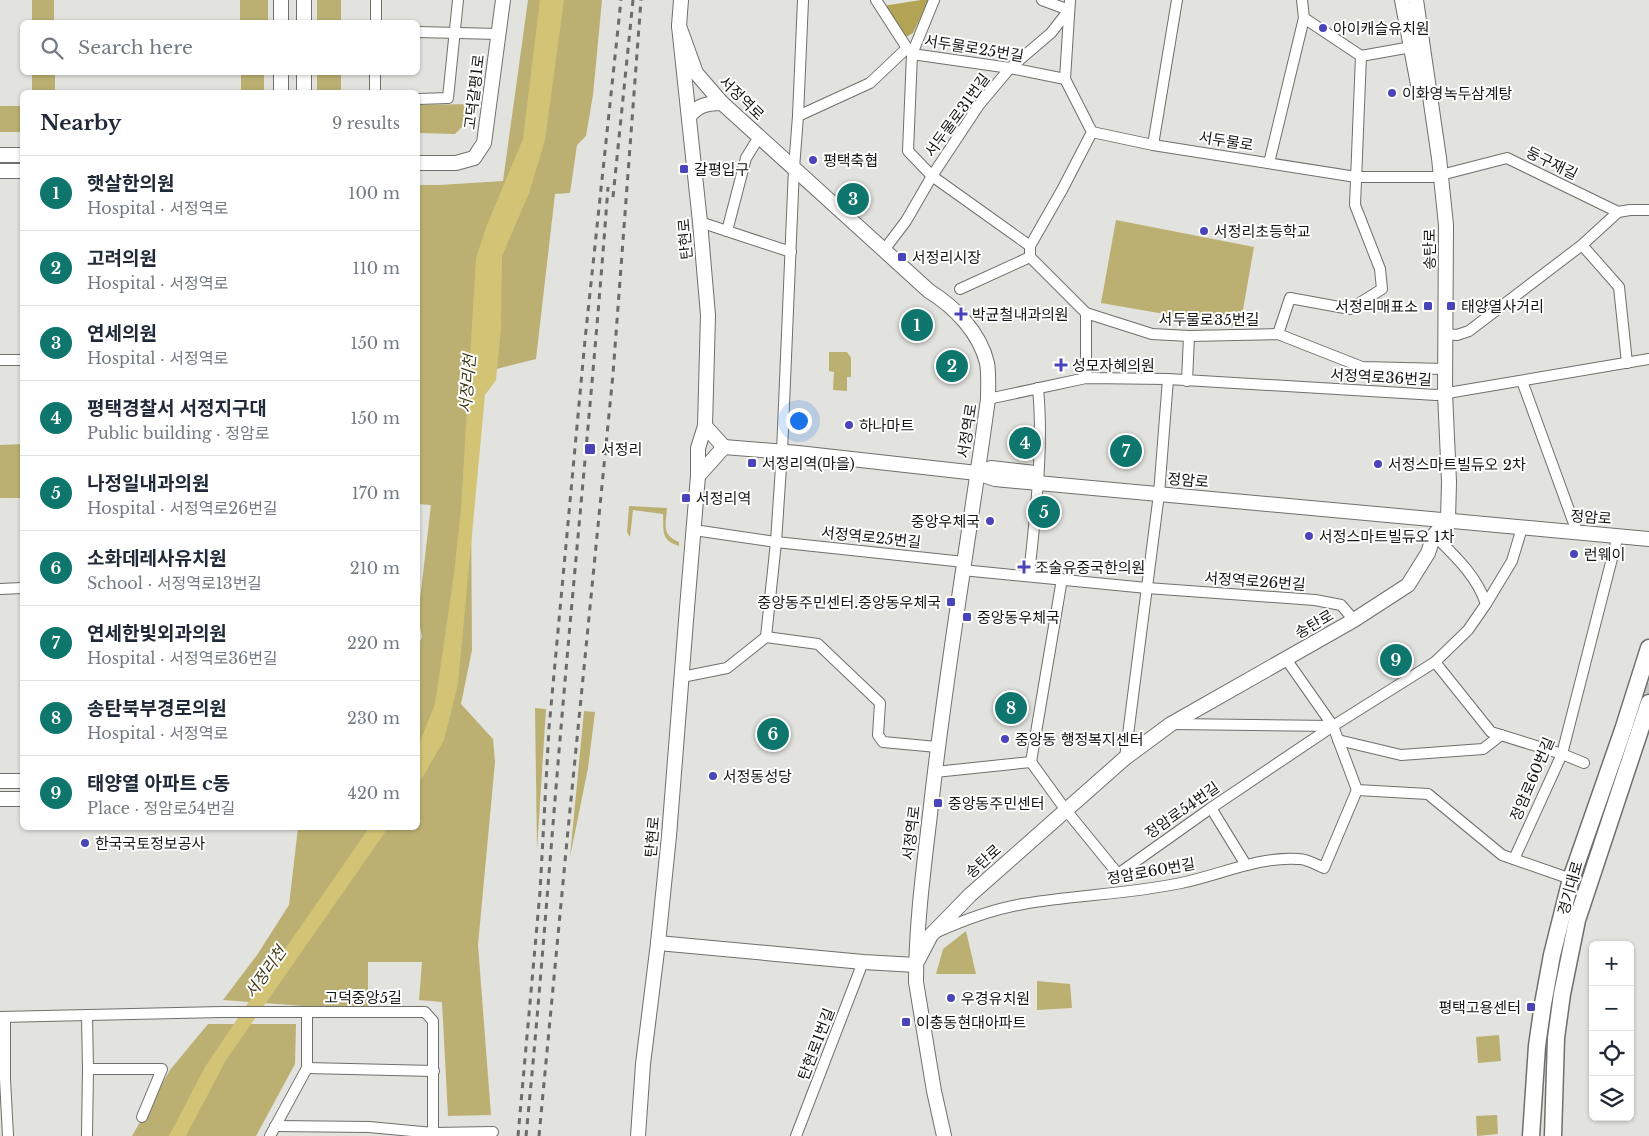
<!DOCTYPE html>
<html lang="en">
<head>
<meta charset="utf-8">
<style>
  body { margin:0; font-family:"Libre Baskerville","Noto Sans KR",serif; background:#f6f6f7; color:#1f2937 }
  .controls { position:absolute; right:15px; bottom:15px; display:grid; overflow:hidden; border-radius:8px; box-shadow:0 1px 4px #0004 }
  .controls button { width:45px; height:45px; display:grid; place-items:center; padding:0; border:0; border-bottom:1px solid #e0e1e3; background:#fff; color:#1f2937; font:25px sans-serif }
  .you { position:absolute; left:798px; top:420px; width:18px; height:18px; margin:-12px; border:4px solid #fff; border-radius:50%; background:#1a73e8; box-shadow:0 0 0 8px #1a73e833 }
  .badge { display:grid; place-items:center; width:32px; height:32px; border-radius:50%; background:#0f766e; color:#fff; font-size:16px; font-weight:700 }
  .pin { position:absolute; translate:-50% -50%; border:2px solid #fff; box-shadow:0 1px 5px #0006 }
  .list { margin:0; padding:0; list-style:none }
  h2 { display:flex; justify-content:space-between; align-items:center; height:65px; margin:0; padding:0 20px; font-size:21px }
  h2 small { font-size:16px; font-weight:400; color:#747a83 }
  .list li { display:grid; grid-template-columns:32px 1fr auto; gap:15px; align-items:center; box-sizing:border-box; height:75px; padding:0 20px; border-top:1px solid #e0e1e3 }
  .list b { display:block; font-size:19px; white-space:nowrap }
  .list p { margin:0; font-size:16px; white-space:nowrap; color:#747a83 }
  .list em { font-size:16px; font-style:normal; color:#747a83 }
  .icon { flex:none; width:28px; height:28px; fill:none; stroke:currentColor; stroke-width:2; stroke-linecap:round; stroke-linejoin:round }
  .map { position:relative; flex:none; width:1649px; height:1136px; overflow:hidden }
  .search { position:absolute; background:#fff; box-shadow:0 1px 4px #0004; left:20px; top:20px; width:400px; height:55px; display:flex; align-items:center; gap:12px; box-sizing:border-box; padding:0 18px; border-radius:8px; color:#747a83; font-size:19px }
  .panel { position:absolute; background:#fff; box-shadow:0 1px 4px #0004; left:20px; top:90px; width:400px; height:740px; border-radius:8px }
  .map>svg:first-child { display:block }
  .green { fill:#bbb072 }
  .forest { fill:#b2a454 }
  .water { fill:#d3c475 }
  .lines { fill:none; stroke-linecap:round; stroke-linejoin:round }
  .primary-tunnel { stroke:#c3c3c0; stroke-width:16; stroke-dasharray:16 8; stroke-linecap:butt }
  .street-casing { stroke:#6f6f6c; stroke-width:12 }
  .secondary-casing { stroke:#6f6f6c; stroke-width:16 }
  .primary-casing { stroke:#6f6f6c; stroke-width:19 }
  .street { stroke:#fff; stroke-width:10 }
  .secondary { stroke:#fff; stroke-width:14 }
  .primary { stroke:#fff; stroke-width:16 }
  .rail { stroke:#6b6b69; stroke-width:3; stroke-dasharray:6 6; stroke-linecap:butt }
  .poi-dot { fill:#4a44ba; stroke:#fff; stroke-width:2 }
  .labels { text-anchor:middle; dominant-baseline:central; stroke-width:4; stroke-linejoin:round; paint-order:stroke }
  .poi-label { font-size:15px; fill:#151514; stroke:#fff; text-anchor:start }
  .street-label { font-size:15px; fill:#151514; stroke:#fff }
  .water-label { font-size:16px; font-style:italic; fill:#413b18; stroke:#fff }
</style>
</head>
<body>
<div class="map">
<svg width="1649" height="1136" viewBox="0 0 1649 1136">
  <rect width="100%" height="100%" fill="#e2e2de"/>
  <g class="green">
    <rect x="32" y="0" width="22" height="22"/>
    <rect x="240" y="0" width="28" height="22"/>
    <rect x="317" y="0" width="24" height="22"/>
    <polygon points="528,0 602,0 593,95 586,136 577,145 570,193 555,194 536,359 477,374 471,506 472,650 461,704 493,739 495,762 478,945 491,1115 448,1116 442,1002 419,1000 422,962 368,962 368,1011 223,1000 257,955 289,905 298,828 418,828 418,647 422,637 418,617 431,505 418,504 418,185 439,185 503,181"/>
    <rect x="32" y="73" width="23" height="19"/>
    <rect x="241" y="73" width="23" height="19"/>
    <rect x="317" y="73" width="24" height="19"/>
    <polygon points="472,104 471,118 455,134 418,133 418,105"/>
    <rect x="0" y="106" width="22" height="26"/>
    <polygon points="1116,220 1254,247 1240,327 1101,303"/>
    <polygon points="829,352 847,352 851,358 851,377 847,377 847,391 833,390 834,372 829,371"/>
    <polygon points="22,444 22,498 0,498 0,445"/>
    <path d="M629,506L667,508C666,524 661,535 679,542V546C660,540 664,530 663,514L633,510L630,537L627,532Z"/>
    <polygon points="535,708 546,709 537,849"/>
    <polygon points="584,711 595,712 588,768 570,857"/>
    <polygon points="966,931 976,974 936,974 943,949"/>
    <polygon points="1037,981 1070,984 1072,1008 1037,1010"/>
    <polygon points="208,1024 296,1024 295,1064 256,1136 132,1136 170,1070"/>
    <polygon points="1499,1035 1501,1061 1478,1063 1476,1037"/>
    <polygon points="1497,1115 1498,1134 1477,1136 1476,1116"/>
  </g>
  <polygon class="forest" points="921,0 929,0 913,33 904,38 883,6"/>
  <g class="water">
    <polygon points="540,0 564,0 545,140 529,193 502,256 501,328 496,380 485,395 458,684 444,740 418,785 418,747 435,704 454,574 461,509 476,258 487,225 523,139"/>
    <polygon points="369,828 388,828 226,1060 186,1136 169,1136 205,1067 254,994"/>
  </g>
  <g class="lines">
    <polyline class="primary-tunnel" points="1638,716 1649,683"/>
    <g class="street-casing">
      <g id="street">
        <polyline points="876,0 907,48 912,54 1010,68 1065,79"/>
        <polyline points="934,0 912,54 908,151 932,176 1030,246 1030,257 1086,313 1152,334 1189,336 1278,334 1362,367 1445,369"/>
        <polyline points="1302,0 1304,18 1361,56"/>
        <polyline points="376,22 376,0"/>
        <polyline points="418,32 498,34"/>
        <polyline points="1361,56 1417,46"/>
        <polyline points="375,92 375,72"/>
        <polyline points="418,99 448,98 458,0"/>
        <polyline points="798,116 870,83 907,48"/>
        <polyline points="1092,132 1153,145 1356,177 1433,177 1507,158 1618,212 1630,210 1649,210"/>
        <polyline points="759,137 746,158 727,231 791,252"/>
        <polyline points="1153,145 1177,0"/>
        <polyline points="1269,163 1304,18"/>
        <polyline points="700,222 727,231"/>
        <polyline points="1582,245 1619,287 1627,363"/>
        <polyline points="1030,246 1062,190 1092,132 1065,79 1070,0"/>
        <polyline points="884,250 906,221 932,176 979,105 1010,68 1051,33 1069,10 1042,0"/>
        <polyline points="960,289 1030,257"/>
        <polyline points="1086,313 1086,378"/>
        <polyline points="1278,334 1290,298 1350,309 1382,289 1380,269 1355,205 1361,56"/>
        <polyline points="1445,334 1457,335 1469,331 1582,245 1618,212"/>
        <polyline points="0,360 22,360"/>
        <polyline points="1187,381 1189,336"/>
        <polyline points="1522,381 1577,532"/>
        <polyline points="988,399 1086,378 1168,379 1436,395 1649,359"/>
        <polyline points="694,530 776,542 964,562"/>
        <path d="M1434,535C1454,555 1477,576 1486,604"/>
        <polyline points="962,570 1147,588 1315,600 1341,605 1354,620"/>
        <path d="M1029,576C1035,514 1044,451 1038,388"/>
        <polyline points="0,589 22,588"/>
        <polyline points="766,637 776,542 782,452 794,168 798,116 803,0"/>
        <polyline points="1435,662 1491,732 1562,754 1584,763"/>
        <polyline points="682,677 727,668 766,637 818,644 880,703 878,735 883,742 937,747"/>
        <polyline points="1173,724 1333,726 1286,659"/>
        <polyline points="1333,726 1357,790 1428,794 1502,855 1571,879"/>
        <polyline points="1338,740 1401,755 1483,749 1501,735"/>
        <polyline points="1125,758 1159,494 1168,379"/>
        <polyline points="1031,762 1065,809 1118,874 1211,808 1333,726 1435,662 1468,630 1486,604 1512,561 1522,528"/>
        <polyline points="935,772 1031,762 1062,579"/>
        <polyline points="1211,808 1246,865"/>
        <polyline points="1514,859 1562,754 1618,535"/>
        <path d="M937,932C964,920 993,909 1023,904C1075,895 1129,894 1181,883C1220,875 1259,856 1299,859C1307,859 1317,865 1324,868L1357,790"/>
        <polyline points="0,1017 221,1012 425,1012 433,1021 433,1136"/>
        <polyline points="5,1017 5,1079 8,1136"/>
        <polyline points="307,1068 434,1071"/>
        <polyline points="88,1069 162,1069 142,1117"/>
        <polyline points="275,1126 369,1127 433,1133 493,1132"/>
        <polyline points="87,1136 88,1069 87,1016"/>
        <polyline points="270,1136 307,1068 307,1012"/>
        <polyline points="796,1136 863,962"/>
      </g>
    </g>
    <g class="secondary-casing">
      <g id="secondary">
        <polyline points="304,0 304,22"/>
        <polyline points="681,0 679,26 700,222 708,315 705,426 698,448 698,476 687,608 669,836 658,943 863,962 916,965"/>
        <polyline points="1402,0 1419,90"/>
        <polyline points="281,22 281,0"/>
        <path d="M679,26L696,73L722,103L929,291C955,307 980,333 987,363C989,374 988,387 988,399C970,532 947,664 932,797C925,859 916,920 916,982L934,1091L944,1136"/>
        <polyline points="304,72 304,92"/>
        <polyline points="281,92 281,72"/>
        <path d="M689,117C697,105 708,103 722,103"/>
        <polyline points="0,155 22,155"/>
        <polyline points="418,163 456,163 474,158 484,143 503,0"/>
        <polyline points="0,171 22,171"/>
        <polyline points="705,426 724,447"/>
        <polyline points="724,447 798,453 977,473 995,479 1649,539"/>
        <polyline points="977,473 991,468 1035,473"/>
        <polyline points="698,476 724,447"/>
        <polyline points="0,781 22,781"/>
        <polyline points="0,799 22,799"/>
        <polyline points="918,960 931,935 970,895 1125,758 1171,724 1354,620 1408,585 1428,553 1434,535 1448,520 1449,482 1445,393 1446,225 1439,158 1416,0"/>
        <polyline points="638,1136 643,1064 658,943"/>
      </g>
    </g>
    <g class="primary-casing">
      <g id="primary">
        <polyline points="1531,1136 1537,1046 1543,1004 1552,955 1571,879 1623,730 1649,648"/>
        <polyline points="1553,1136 1556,1038 1562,994 1577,920 1649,703"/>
      </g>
    </g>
    <use href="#street" class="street"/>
    <use href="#secondary" class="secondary"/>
    <use href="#primary" class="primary"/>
    <g class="rail">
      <polyline points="613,197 633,0"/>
      <polyline points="518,1136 540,892 549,728 585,340 621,0"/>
      <path d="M526,1136C540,996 550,856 562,716C577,540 595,364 608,187"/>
      <polyline points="539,1136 568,830 613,374 641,0"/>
    </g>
  </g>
  <g class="poi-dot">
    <circle cx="1323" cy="28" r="5"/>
    <circle cx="1392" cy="93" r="5"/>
    <circle cx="813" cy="160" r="5"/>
    <rect x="679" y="164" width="10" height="10" rx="2.5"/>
    <circle cx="1204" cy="231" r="5"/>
    <rect x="897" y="252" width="10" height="10" rx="2.5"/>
    <rect x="1423" y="301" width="10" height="10" rx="2.5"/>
    <rect x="1446" y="301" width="10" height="10" rx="2.5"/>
    <path d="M958.5 306.5h5v5h5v5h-5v5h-5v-5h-5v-5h5z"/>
    <path d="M1058.5 357.5h5v5h5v5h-5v5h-5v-5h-5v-5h5z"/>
    <circle cx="849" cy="425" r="5"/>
    <rect x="584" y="443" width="12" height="12" rx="2.5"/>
    <rect x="747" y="458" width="10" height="10" rx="2.5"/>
    <circle cx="1378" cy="464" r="5"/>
    <rect x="681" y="493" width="10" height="10" rx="2.5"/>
    <circle cx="990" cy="521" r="5"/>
    <circle cx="1309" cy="536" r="5"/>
    <circle cx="1574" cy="554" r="5"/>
    <path d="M1021.5 559.5h5v5h5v5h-5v5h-5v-5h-5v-5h5z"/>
    <rect x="946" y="597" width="10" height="10" rx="2.5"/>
    <rect x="962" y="612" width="10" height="10" rx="2.5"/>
    <circle cx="1005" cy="739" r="5"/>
    <circle cx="713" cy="776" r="5"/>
    <rect x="933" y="798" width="10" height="10" rx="2.5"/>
    <circle cx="85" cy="843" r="5"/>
    <circle cx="951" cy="998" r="5"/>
    <rect x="1526" y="1002" width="10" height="10" rx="2.5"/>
    <rect x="901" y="1017" width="10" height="10" rx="2.5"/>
  </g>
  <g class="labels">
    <g class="poi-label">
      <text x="1333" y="28">아이캐슬유치원</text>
      <text x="1402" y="93">이화영녹두삼계탕</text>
      <text x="823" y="160">평택축협</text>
      <text x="694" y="169">갈평입구</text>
      <text x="1214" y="231">서정리초등학교</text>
      <text x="912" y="257">서정리시장</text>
      <text x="1418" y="306" text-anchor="end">서정리매표소</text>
      <text x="1461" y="306">태양열사거리</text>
      <text x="972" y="314">박균철내과의원</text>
      <text x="1072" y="365">성모자혜의원</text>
      <text x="859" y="425">하나마트</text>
      <text x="601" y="449">서정리</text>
      <text x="762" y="463">서정리역(마을)</text>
      <text x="1388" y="464">서정스마트빌듀오 2차</text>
      <text x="696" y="498">서정리역</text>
      <text x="980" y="521" text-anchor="end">중앙우체국</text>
      <text x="1319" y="536">서정스마트빌듀오 1차</text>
      <text x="1584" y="554">런웨이</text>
      <text x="1035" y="567">조술유중국한의원</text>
      <text x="941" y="602" text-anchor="end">중앙동주민센터.중앙동우체국</text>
      <text x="977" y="617">중앙동우체국</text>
      <text x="1015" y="739">중앙동 행정복지센터</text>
      <text x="723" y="776">서정동성당</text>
      <text x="948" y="803">중앙동주민센터</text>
      <text x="95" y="843">한국국토정보공사</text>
      <text x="961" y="998">우경유치원</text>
      <text x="1521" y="1007" text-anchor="end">평택고용센터</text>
      <text x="916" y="1022">이충동현대아파트</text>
    </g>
    <g class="street-label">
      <text transform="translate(974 48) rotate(9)">서두물로25번길</text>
      <text transform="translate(474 92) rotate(-83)">고덕갈평1로</text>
      <text transform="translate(742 98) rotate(44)">서정역로</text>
      <text transform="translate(957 115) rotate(-54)">서두물로31번길</text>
      <text transform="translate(1226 141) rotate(9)">서두물로</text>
      <text transform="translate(1552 163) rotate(26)">둥구재길</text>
      <text transform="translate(685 239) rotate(-95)">탄현로</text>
      <text transform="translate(1429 249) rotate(-90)">송탄로</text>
      <text x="1209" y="319">서두물로35번길</text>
      <text transform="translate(1381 377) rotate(3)">서정역로36번길</text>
      <text transform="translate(967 431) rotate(-81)">서정역로</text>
      <text transform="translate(1188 480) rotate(5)">정암로</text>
      <text transform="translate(1591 517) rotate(4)">정암로</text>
      <text transform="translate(871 537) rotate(6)">서정역로25번길</text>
      <text transform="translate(1255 581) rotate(4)">서정역로26번길</text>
      <text transform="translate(1314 624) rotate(-30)">송탄로</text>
      <text transform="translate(1532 779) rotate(-67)">정암로60번길</text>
      <text transform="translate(1182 810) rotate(-35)">정암로54번길</text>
      <text transform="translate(911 833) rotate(-83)">서정역로</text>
      <text transform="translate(652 837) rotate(-85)">탄현로</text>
      <text transform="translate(983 861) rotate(-42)">송탄로</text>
      <text transform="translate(1151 871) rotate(-10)">정암로60번길</text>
      <text transform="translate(1570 888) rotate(-74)">경기대로</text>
      <text x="363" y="997">고덕중앙5길</text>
      <text transform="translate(816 1044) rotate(-69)">탄현로1번길</text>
    </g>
    <g class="water-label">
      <text transform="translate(467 384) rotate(-85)">서정리천</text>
      <text transform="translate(265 972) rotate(-55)">서정리천</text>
    </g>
  </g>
</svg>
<div class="controls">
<button>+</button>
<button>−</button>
<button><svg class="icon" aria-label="locate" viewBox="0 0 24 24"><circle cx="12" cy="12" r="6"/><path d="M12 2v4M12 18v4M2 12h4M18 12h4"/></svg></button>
<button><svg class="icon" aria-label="layers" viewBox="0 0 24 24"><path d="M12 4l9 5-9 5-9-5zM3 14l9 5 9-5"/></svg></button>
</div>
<div class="you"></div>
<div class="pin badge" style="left:917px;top:325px">1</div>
<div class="pin badge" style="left:952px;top:366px">2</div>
<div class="pin badge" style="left:853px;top:199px">3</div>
<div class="pin badge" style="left:1025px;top:443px">4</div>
<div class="pin badge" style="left:1044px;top:512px">5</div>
<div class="pin badge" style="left:773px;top:734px">6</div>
<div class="pin badge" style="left:1126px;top:451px">7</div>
<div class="pin badge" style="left:1011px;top:708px">8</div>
<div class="pin badge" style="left:1396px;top:660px">9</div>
<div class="search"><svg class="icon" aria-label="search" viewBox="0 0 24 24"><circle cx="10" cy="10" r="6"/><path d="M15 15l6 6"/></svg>Search here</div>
<section class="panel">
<h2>Nearby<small>9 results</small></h2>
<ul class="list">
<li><span class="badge">1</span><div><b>햇살한의원</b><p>Hospital · 서정역로</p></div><em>100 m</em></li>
<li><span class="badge">2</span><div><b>고려의원</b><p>Hospital · 서정역로</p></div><em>110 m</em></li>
<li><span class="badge">3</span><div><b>연세의원</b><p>Hospital · 서정역로</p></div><em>150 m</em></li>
<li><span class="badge">4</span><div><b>평택경찰서 서정지구대</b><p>Public building · 정암로</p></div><em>150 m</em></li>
<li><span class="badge">5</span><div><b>나정일내과의원</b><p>Hospital · 서정역로26번길</p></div><em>170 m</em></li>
<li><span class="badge">6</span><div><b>소화데레사유치원</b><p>School · 서정역로13번길</p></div><em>210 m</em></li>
<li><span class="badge">7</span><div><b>연세한빛외과의원</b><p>Hospital · 서정역로36번길</p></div><em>220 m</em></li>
<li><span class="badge">8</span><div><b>송탄북부경로의원</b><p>Hospital · 서정역로</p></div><em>230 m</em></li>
<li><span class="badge">9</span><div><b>태양열 아파트 c동</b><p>Place · 정암로54번길</p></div><em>420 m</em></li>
</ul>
</section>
</div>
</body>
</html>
